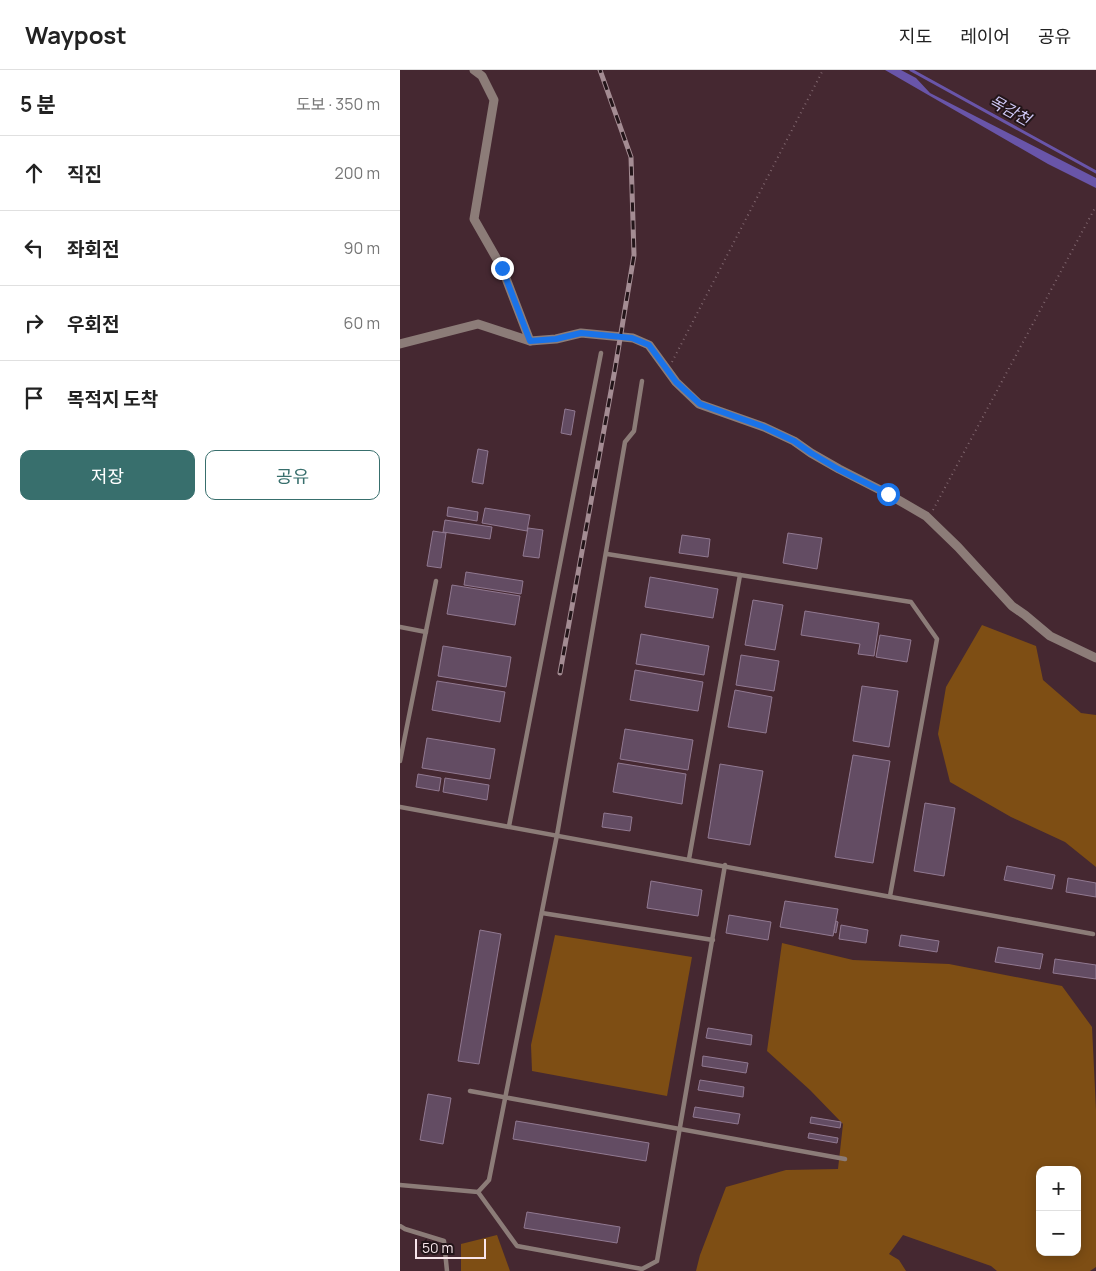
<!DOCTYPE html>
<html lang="ko">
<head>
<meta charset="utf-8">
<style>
  body { margin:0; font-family:Manrope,"Noto Sans KR",sans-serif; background:#f6f6f6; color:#222 }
  .controls { position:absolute; right:15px; bottom:15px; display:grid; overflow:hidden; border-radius:10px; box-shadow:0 2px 12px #0003 }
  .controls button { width:45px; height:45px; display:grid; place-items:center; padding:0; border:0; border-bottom:1px solid #e0e0e0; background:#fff; color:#222; font:25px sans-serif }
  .scale { position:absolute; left:15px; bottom:12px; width:71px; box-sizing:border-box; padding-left:5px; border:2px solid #f9e5eb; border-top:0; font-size:14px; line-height:18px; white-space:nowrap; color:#f9e5eb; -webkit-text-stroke:4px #231519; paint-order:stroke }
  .stop { position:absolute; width:15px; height:15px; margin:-11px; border:4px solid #1a73e8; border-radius:50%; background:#fff }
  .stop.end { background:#1a73e8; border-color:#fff; box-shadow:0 1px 5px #0008 }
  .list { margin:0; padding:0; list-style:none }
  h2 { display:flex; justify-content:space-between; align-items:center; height:65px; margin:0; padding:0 20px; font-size:21px }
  h2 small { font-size:16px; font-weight:400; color:#767676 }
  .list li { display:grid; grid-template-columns:32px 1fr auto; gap:15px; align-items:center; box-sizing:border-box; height:75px; padding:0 20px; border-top:1px solid #e0e0e0 }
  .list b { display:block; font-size:19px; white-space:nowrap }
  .list em { font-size:16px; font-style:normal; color:#767676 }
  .actions { display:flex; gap:10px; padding:15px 20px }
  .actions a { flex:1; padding:11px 0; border:1px solid #386f6d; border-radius:10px; text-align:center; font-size:18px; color:#386f6d }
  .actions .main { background:#386f6d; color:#fff }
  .icon { flex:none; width:28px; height:28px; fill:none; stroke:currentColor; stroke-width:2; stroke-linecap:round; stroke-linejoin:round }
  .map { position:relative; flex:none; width:696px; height:1201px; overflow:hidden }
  header { display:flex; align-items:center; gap:30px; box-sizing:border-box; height:70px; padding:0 25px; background:#fff; border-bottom:1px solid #e0e0e0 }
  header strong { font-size:24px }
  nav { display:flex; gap:28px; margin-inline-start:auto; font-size:18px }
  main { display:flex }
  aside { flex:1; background:#fff }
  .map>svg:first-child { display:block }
  .green { fill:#7e4e14; fill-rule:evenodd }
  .water { fill:#6955a9 }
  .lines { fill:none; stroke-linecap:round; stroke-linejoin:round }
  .stream { stroke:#6955a9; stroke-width:3 }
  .building { fill:#634c63; stroke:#917991 }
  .path { stroke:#7f656d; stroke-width:2; stroke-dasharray:1 4; stroke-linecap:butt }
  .service { stroke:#8c7c78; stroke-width:4.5 }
  .minor { stroke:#8c7c78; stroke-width:9 }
  .rail-casing { stroke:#a48c93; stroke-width:5 }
  .rail { stroke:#231519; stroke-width:3; stroke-dasharray:9; stroke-linecap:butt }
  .route { stroke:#1a73e8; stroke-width:6 }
  .labels { text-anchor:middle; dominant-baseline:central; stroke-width:4; stroke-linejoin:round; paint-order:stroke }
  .water-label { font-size:16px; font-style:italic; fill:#d0c9f7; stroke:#231519 }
</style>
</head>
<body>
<header>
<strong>Waypost</strong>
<nav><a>지도</a><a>레이어</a><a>공유</a></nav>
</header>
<main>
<aside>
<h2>5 분<small>도보 · 350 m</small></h2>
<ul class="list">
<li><svg class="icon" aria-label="ahead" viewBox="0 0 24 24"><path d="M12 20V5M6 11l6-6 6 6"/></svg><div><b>직진</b></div><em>200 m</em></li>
<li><svg class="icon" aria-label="left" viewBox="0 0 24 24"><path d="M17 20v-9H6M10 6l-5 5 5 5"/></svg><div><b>좌회전</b></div><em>90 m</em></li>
<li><svg class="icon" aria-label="right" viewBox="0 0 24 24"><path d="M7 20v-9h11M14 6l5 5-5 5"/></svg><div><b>우회전</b></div><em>60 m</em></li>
<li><svg class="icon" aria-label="arrive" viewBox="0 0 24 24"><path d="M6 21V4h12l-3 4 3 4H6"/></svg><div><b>목적지 도착</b></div></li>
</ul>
<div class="actions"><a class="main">저장</a><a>공유</a></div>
</aside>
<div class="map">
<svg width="696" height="1201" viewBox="0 0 696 1201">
  <rect width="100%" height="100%" fill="#452831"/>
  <g class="green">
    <polygon points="582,555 636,576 643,610 681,643 696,645 696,797 665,772 611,747 550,712 538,664 546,617"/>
    <polygon points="155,865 292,887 267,1026 132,1001 131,975"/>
    <path d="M382,873L453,890L549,894L662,916L692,957L696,1040V1197L690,1201H597L591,1196L503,1165L489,1184L499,1190L506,1201H296L300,1185L326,1117L386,1100L438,1099L443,1054L410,1020L367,981ZM640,1100H677V1182H640Z"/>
    <polygon points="97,1165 110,1201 61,1201 61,1174"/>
  </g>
  <polygon class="water" points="485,0 501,0 516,8 530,23 696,108 696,118 648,94"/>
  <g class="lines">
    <polyline class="stream" points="511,0 696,102"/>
  </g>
  <g class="building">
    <polygon points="165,339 175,341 171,365 161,363"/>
    <polygon points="78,379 88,381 83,414 72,412"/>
    <polygon points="48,437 78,442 77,451 47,446"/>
    <polygon points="85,438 130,445 127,461 82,453"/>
    <polygon points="45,450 92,457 90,469 43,462"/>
    <polygon points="128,458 143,460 139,488 123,486"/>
    <polygon points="33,461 46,463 41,498 27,496"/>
    <polygon points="388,463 422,468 417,499 383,493"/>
    <polygon points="282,465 310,469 308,487 279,483"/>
    <polygon points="66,502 123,511 121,524 64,515"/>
    <polygon points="250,507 318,519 313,548 245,537"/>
    <polygon points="52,515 120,526 115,555 47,544"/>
    <polygon points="353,530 383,535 375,580 345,575"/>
    <polygon points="405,541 479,553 474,586 458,584 460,574 401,565"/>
    <polygon points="241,564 309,576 304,605 236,594"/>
    <polygon points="480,565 511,570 507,592 476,587"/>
    <polygon points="43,576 111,587 106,617 38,606"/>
    <polygon points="341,585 379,591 374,621 336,615"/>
    <polygon points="235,600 303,612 298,641 230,630"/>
    <polygon points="37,611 105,622 100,652 32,640"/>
    <polygon points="462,616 498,621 489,677 453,671"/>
    <polygon points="335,620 372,627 366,663 328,657"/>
    <polygon points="225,659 293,670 288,700 220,689"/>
    <polygon points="27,668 95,679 90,709 22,698"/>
    <polygon points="453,685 490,691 473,793 435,787"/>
    <polygon points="218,693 286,704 282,734 213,722"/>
    <polygon points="320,694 363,701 350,775 308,768"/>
    <polygon points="18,704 41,708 39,721 16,717"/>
    <polygon points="45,708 89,715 87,730 43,722"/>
    <polygon points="525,733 555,738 544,806 514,801"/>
    <polygon points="204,743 232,747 230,761 202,757"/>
    <polygon points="607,796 655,805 652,819 604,810"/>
    <polygon points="668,808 696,813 696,827 666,822"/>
    <polygon points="251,811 302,820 298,846 247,838"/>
    <polygon points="385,831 438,839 433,866 380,857"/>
    <polygon points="329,845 371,852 368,870 326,863"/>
    <polygon points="436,851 438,852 436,863 434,862"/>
    <polygon points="441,855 468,860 466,873 439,869"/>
    <polygon points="80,860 101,864 79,994 58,991"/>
    <polygon points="501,865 539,871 537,882 499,876"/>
    <polygon points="598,877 643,884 640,899 595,892"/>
    <polygon points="655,889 696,895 696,909 653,903"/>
    <polygon points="308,958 352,965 351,975 306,968"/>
    <polygon points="303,986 348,993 346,1003 302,996"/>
    <polygon points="300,1010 344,1017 343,1027 298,1020"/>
    <polygon points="28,1024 51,1028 43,1074 20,1070"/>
    <polygon points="295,1037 340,1044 338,1054 293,1047"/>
    <polygon points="411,1047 441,1052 440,1058 410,1053"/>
    <polygon points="116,1051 249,1073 246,1091 113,1069"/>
    <polygon points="409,1063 438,1068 437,1073 408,1068"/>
    <polygon points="127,1142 220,1157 217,1173 124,1158"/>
  </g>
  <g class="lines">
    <g class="path">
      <polyline points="272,292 423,0"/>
      <polyline points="533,440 696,136"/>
    </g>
    <g class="service">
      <polyline points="207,484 511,532 537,569 490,826"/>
      <polyline points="0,557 26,562"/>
      <polyline points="0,691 36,511"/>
      <polyline points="0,737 693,864"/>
      <polyline points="109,756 201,283"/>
      <polyline points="289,789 340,505"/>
      <polyline points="142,843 313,870"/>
      <polyline points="70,1021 445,1089"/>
      <polyline points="0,1115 78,1122 89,1110 157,765 225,372 234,361 242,311"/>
      <polyline points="78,1122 117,1176 242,1199 257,1191 325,795"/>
      <polyline points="0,1156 5,1159 44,1171 47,1201"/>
    </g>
    <g class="minor">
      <polyline points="74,0 82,6 94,30 74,149 102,198 130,271"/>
      <polyline points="0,274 78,254 130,271 156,269 181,263 233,268 249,275 276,312 299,334 364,357 394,371 411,383 439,399 488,424 526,446 558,477 612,536 625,545 650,566 696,588"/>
    </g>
    <g class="rail-casing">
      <polyline id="rail" points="160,603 215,299 234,185 231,87 200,0"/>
    </g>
    <use href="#rail" class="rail"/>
  </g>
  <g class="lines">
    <polyline class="route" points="102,198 130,271 156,269 181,263 232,268 249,275 276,312 300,334 364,357 394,371 411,383 438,399 488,424"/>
  </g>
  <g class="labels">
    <g class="water-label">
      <text transform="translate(610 40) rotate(29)">목감천</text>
    </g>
  </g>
</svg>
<div class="controls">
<button>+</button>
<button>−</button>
</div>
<div class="scale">50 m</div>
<div class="stop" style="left:488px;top:424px"></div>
<div class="stop end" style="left:102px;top:198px"></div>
</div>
</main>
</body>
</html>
